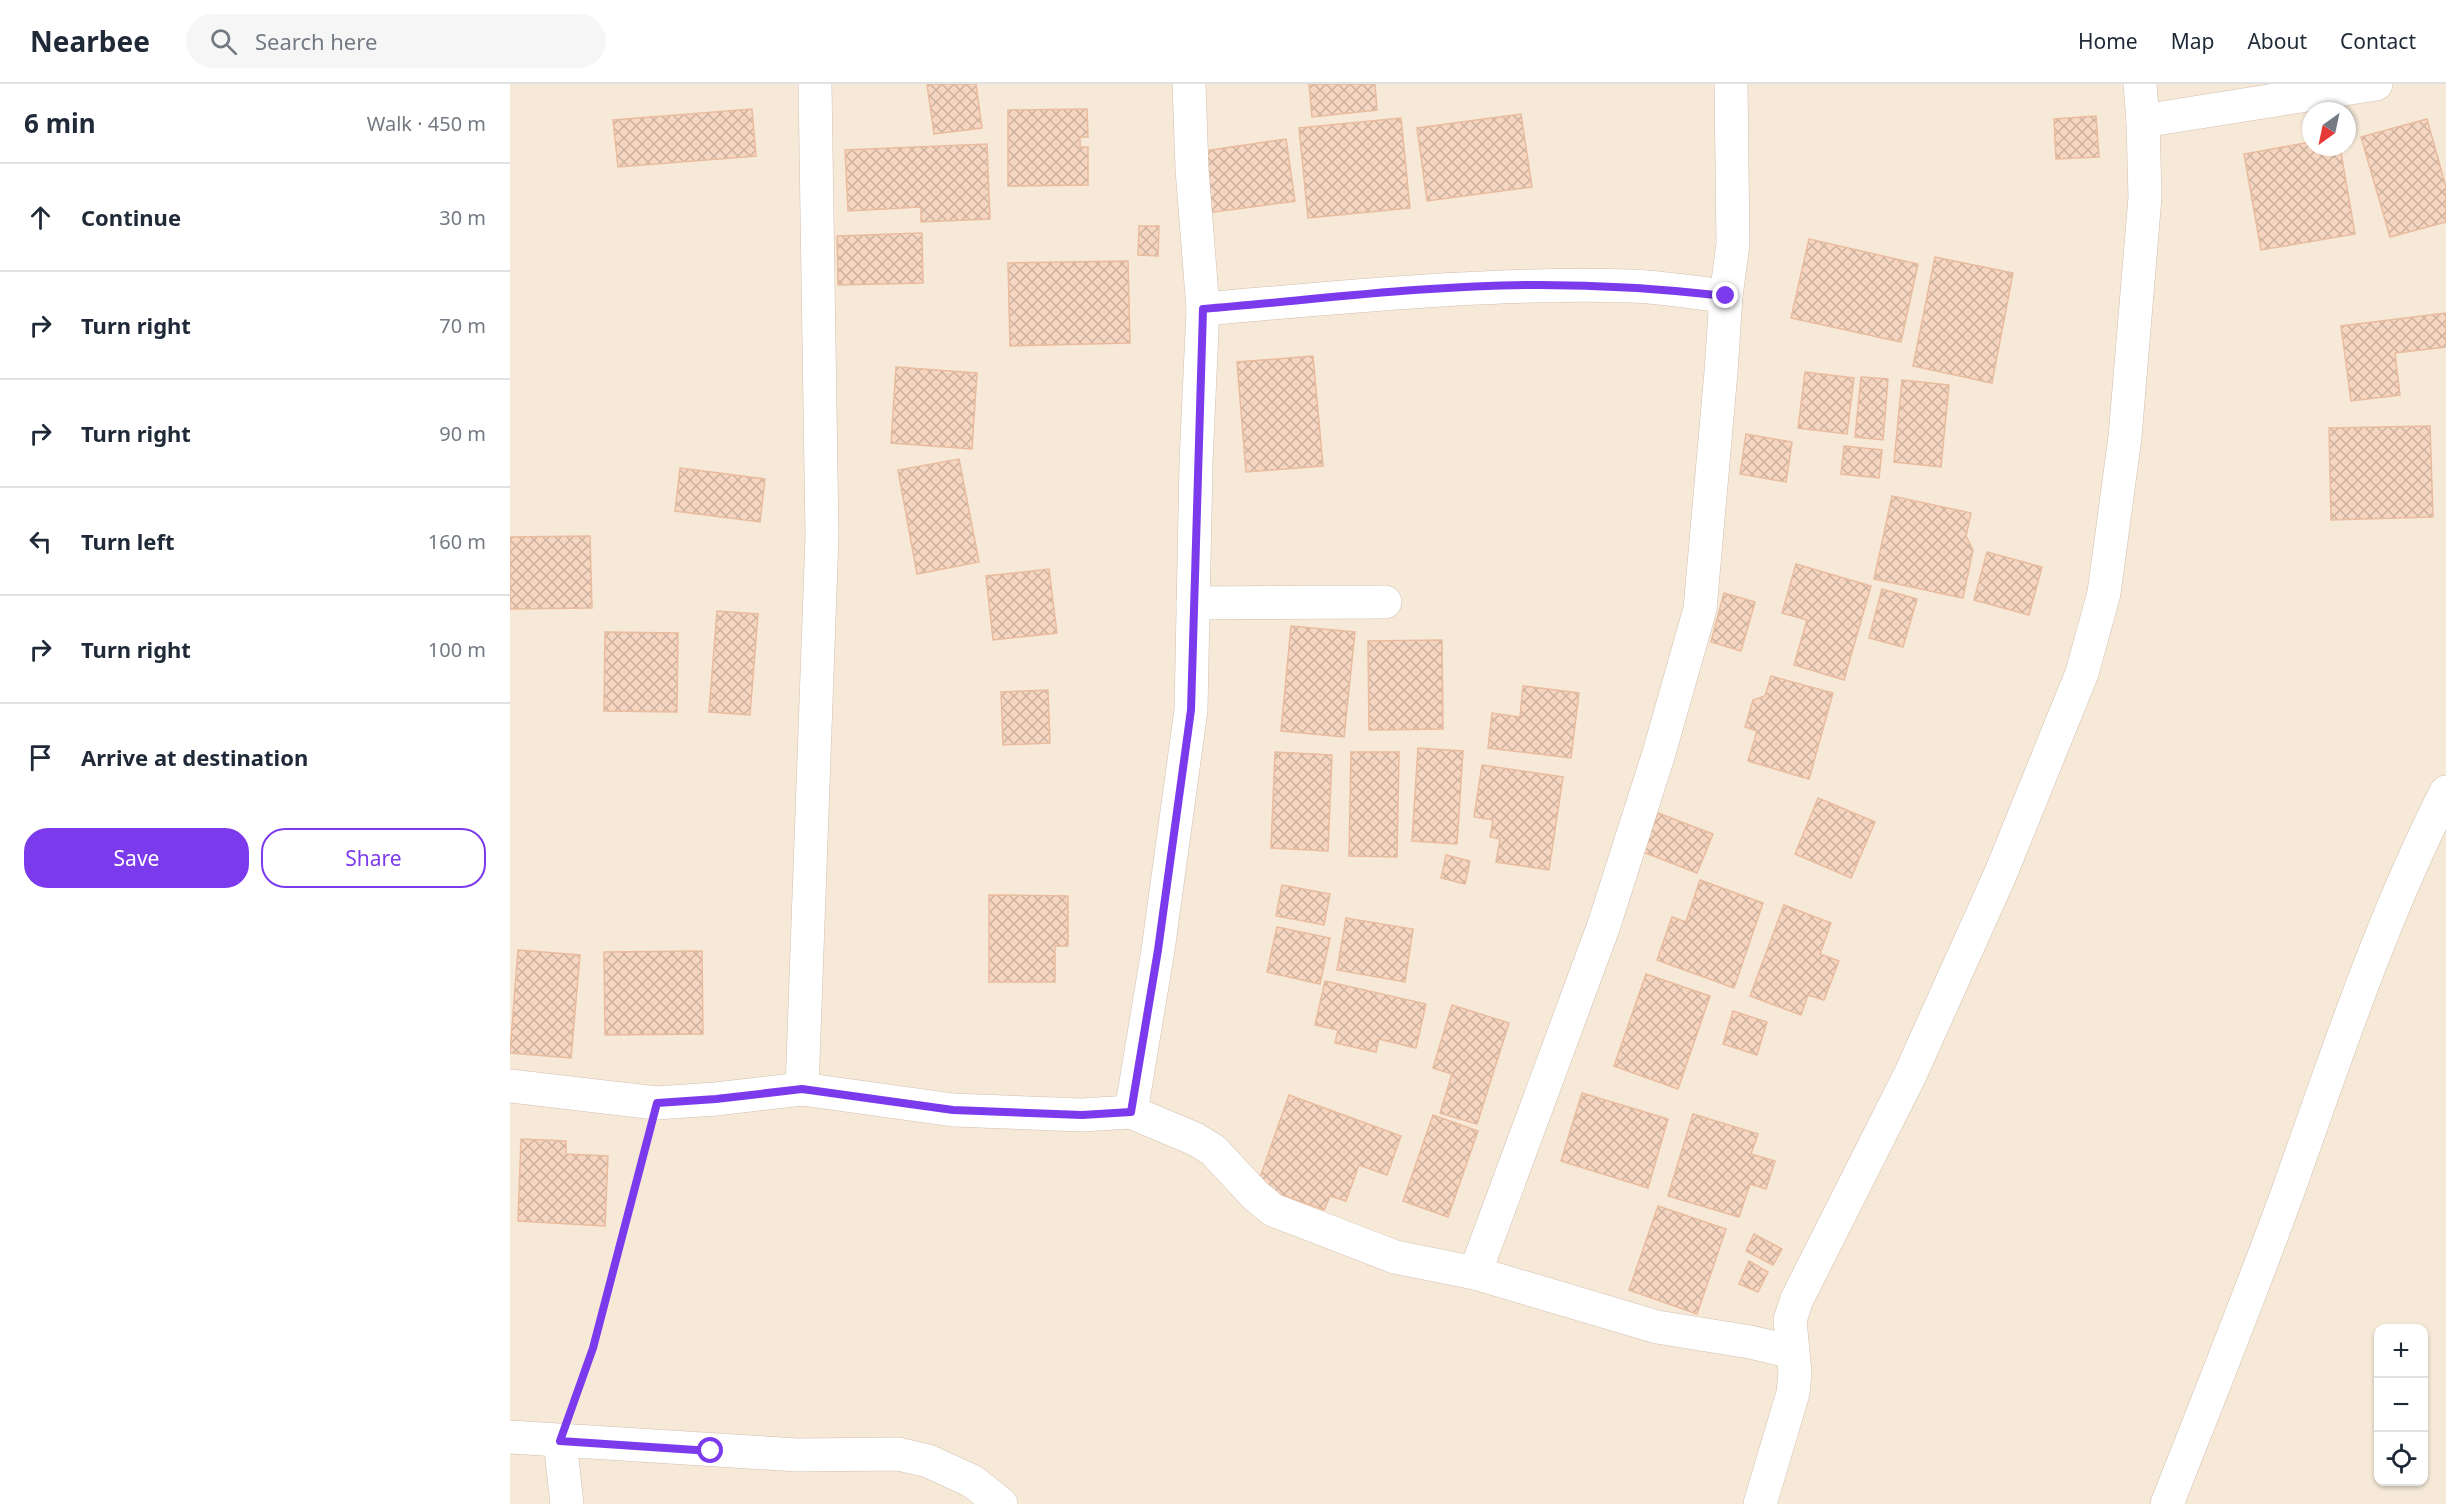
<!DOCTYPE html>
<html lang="en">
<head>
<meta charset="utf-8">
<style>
  body { margin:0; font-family:"Noto Sans",sans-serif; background:#f6f6f7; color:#1f2937 }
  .controls { position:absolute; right:18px; bottom:18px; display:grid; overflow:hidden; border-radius:12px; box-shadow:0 2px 4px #0004 }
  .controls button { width:54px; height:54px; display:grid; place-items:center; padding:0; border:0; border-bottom:2px solid #e0e1e3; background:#fff; color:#1f2937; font:30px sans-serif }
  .compass { position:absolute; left:1792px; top:18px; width:54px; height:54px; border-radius:50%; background:#fff; box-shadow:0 2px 4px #0004; rotate:213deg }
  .stop { position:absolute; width:18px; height:18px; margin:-14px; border:4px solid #7c3aed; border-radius:50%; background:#fff }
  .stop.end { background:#7c3aed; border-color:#fff; box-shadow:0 2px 6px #0008 }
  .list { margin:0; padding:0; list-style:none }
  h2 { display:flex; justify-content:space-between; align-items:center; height:78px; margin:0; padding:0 24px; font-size:26px }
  h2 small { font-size:20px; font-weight:400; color:#747a83 }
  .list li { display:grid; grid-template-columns:39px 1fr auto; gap:18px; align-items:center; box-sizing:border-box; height:108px; padding:0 24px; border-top:2px solid #e0e1e3 }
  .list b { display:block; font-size:22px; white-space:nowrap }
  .list em { font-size:20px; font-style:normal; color:#747a83 }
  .actions { display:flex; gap:12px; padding:18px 24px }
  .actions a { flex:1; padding:14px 0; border:2px solid #7c3aed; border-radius:24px; text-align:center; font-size:21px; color:#7c3aed }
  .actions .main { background:#7c3aed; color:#fff }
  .icon { flex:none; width:33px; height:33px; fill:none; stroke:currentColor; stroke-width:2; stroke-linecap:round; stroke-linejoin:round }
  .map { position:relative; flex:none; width:1936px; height:1420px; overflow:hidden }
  header { display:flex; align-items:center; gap:36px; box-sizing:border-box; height:84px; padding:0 30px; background:#fff; border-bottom:2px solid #e0e1e3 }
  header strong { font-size:28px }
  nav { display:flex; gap:33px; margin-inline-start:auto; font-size:21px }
  .search { width:420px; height:54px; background:#f6f6f7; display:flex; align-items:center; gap:15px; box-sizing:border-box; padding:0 21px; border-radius:33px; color:#747a83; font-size:22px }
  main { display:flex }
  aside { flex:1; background:#fff }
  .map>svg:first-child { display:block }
  .residential { fill:#f6e9d8; fill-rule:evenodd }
  .building { fill:url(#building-cross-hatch); stroke:#eabc9f; stroke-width:1.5 }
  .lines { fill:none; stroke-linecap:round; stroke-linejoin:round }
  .minor-casing { stroke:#d2bfae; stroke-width:34 }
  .path { stroke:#dcb9a2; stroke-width:4; stroke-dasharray:1.5 4.5; stroke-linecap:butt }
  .minor { stroke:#fff; stroke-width:33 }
  .route { stroke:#7c3aed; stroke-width:8 }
</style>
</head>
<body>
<header>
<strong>Nearbee</strong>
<div class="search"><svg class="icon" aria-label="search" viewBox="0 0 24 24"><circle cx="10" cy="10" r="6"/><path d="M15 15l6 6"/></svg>Search here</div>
<nav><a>Home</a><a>Map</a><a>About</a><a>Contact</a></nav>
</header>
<main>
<aside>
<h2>6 min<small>Walk · 450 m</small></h2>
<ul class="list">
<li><svg class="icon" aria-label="ahead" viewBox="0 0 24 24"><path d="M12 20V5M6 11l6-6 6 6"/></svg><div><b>Continue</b></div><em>30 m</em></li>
<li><svg class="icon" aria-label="right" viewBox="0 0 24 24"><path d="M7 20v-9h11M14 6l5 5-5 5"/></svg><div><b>Turn right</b></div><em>70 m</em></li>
<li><svg class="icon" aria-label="right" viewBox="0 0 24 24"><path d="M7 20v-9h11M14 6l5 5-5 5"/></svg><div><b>Turn right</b></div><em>90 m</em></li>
<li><svg class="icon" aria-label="left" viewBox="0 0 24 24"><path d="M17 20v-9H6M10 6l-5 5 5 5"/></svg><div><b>Turn left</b></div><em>160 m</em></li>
<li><svg class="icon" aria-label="right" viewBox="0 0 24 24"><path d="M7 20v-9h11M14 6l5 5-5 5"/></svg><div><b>Turn right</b></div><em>100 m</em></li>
<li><svg class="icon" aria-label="arrive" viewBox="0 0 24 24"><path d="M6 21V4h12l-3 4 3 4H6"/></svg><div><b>Arrive at destination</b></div></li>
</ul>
<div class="actions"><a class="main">Save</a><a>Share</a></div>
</aside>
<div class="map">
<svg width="1936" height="1420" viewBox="0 0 1936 1420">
  <defs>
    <pattern id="building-cross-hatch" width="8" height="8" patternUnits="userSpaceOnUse" patternTransform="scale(1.5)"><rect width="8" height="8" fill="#f6d6c0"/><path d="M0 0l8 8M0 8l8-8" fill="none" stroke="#ccb19e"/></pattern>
  </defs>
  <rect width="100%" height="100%" fill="#fef7eb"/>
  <path class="residential" d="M0,0H1936V1420H0ZM1801,27H1837V63H1801ZM1868,1244H1914V1398H1868Z"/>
  <g class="building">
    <polygon points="417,0 466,0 472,44 424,50"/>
    <polygon points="799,0 865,0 867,26 802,33"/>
    <polygon points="242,25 246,72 108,83 103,36"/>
    <polygon points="577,25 578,53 570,53 570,63 578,63 578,101 498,102 498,26"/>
    <polygon points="1011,30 1022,103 917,117 907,44"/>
    <polygon points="1586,32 1589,73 1546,75 1544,35"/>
    <polygon points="891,34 900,124 798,134 789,44"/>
    <polygon points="1917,35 1936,103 1936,138 1880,153 1851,53"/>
    <polygon points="776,55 785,117 697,129 688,68"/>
    <polygon points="1801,58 1801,63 1830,63 1845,150 1751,166 1734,70"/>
    <polygon points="477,60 480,135 411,138 411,123 338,127 335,66"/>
    <polygon points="629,142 649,142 648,172 628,171"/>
    <polygon points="412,149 413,199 328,201 327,152"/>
    <polygon points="1299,155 1408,180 1391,258 1281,234"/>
    <polygon points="1425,173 1503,189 1482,299 1403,282"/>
    <polygon points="618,177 620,259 500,262 498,179"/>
    <polygon points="1936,229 1936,263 1885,269 1890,311 1841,317 1831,242"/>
    <polygon points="803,272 813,382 736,388 727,278"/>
    <polygon points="386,283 467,289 462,365 381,359"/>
    <polygon points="1295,288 1344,294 1337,350 1288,344"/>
    <polygon points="1351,293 1378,295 1373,356 1345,353"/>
    <polygon points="1392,296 1439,301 1431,383 1384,378"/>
    <polygon points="1920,342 1923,433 1821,436 1819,344"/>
    <polygon points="1236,350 1282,358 1276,398 1230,390"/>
    <polygon points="1334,362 1372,366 1369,394 1331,390"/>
    <polygon points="449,375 469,478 407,490 388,386"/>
    <polygon points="170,384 255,395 250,438 165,427"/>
    <polygon points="1382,412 1461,429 1456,452 1463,466 1453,514 1364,495"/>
    <polygon points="80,452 82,524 0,525 0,453"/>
    <polygon points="1477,468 1532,483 1519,531 1464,516"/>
    <polygon points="1286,480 1361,502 1334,596 1284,581 1297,536 1272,529"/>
    <polygon points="539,485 547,549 483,556 476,492"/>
    <polygon points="1372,505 1407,515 1393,563 1359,554"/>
    <polygon points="1214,509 1245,518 1231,567 1201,558"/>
    <polygon points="207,527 248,530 240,631 199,628"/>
    <polygon points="781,542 845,548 834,653 771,647"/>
    <polygon points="95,548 168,549 167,628 94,627"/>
    <polygon points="932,556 933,645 859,646 858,557"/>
    <polygon points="1261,592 1323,609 1299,695 1238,677 1247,647 1235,643 1243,616 1255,612"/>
    <polygon points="1013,602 1069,609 1061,674 978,664 982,629 1010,633"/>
    <polygon points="538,606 540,659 493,661 491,608"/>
    <polygon points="908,664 953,667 947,760 902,757"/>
    <polygon points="765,668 822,671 818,767 761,764"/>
    <polygon points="841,668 889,668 887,773 839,772"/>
    <polygon points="972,681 1053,693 1039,786 986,778 990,755 980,753 983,736 964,733"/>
    <polygon points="1308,714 1365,738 1341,794 1285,770"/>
    <polygon points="1148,729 1203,750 1187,789 1133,768"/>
    <polygon points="936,771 960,777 955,800 931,794"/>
    <polygon points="1190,796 1253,819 1224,904 1147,876 1162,833 1176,838"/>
    <polygon points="772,801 820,810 814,841 766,832"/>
    <polygon points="479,811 558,812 558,862 545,862 545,898 479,898"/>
    <polygon points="1274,821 1321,839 1310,870 1329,877 1314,916 1298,911 1291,931 1240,912"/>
    <polygon points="836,834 903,845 895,898 827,886"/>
    <polygon points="767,843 820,854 810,900 757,888"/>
    <polygon points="8,866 70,871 61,974 0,969"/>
    <polygon points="192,867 193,950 95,951 94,868"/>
    <polygon points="1136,890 1200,912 1168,1005 1104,982"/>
    <polygon points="815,897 916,920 906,964 869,955 866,968 825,959 828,946 805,941"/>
    <polygon points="942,921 999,939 967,1040 930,1029 942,990 923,984"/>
    <polygon points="1223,927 1257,938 1247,971 1213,960"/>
    <polygon points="1072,1009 1158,1035 1138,1104 1051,1077"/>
    <polygon points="779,1011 891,1052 877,1091 849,1081 836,1117 820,1112 814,1126 747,1102"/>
    <polygon points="1183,1030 1248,1050 1241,1070 1265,1077 1256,1105 1240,1100 1229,1133 1158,1112"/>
    <polygon points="923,1031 968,1047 938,1133 893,1117"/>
    <polygon points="11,1055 56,1057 56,1070 98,1072 95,1142 8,1137"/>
    <polygon points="1148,1122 1216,1145 1187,1230 1119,1206"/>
    <polygon points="1244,1150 1272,1165 1263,1181 1236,1167"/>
    <polygon points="1239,1177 1258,1188 1248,1208 1229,1200"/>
  </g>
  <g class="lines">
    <g class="minor-casing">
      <g id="minor">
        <polyline points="1633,37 1866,0"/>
        <path d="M693,225C835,213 977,198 1121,202C1152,203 1185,209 1216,212"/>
        <polyline points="683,519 875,518"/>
        <polyline points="0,1002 146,1019 206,1015 292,1005 443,1026 572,1031 621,1028 685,1055 703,1066 745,1111 763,1126 885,1173 965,1189 1147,1243 1240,1258 1282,1268"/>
        <polyline points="292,1005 312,452 305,0"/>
        <polyline points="621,1028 648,866 681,626 686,378 693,225 682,85 679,0"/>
        <polyline points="965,1189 1094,841 1149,669 1190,525 1211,288 1216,212 1223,160 1221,0"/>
        <polyline points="0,1353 288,1371 388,1370 418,1377 462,1397 491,1420"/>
        <polyline points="50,1357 57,1420"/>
        <polyline points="1250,1420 1283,1309 1285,1289 1280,1236 1287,1215 1400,991 1490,791 1572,589 1594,509 1615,353 1635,113 1633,37 1630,0"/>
        <path d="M1657,1420C1699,1313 1742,1207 1781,1099C1828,967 1872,834 1936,708"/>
      </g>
    </g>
    <polyline class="path" points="61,1324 83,1264 138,1052"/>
    <use href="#minor" class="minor"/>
  </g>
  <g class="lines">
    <path class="route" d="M201,1367L50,1357L83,1264L147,1019L206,1015L292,1005L443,1026L572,1031L621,1028L648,866L681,626L693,225C804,216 917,201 1030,201C1092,201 1154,205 1216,212"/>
  </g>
</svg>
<div class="controls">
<button>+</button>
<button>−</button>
<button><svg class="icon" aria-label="locate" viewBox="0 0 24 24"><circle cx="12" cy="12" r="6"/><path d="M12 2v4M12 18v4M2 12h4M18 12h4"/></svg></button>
</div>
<svg class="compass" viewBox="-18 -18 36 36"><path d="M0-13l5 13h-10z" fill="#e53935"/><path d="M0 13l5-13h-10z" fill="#747a83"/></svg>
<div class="stop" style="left:201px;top:1367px"></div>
<div class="stop end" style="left:1216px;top:212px"></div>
</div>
</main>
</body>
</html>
